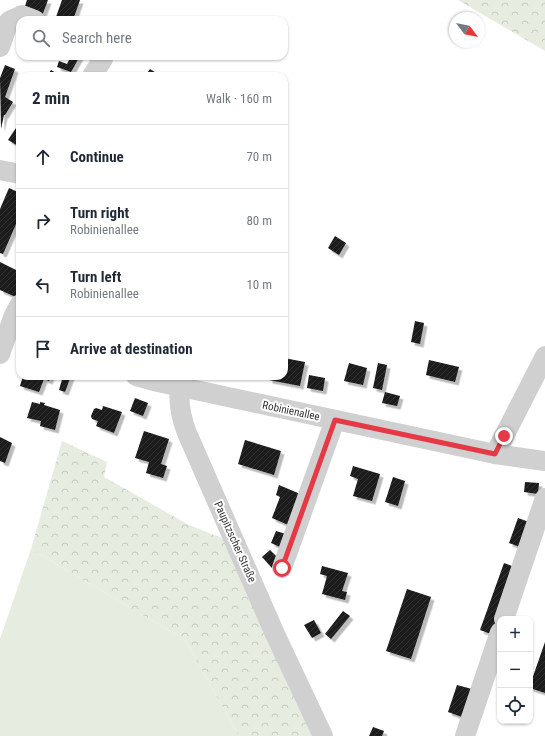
<!DOCTYPE html>
<html lang="en">
<head>
<meta charset="utf-8">
<style>
  body { margin:0; font-family:"Roboto Condensed",sans-serif; background:#f2f2f3; color:#1f2937 }
  .controls { position:absolute; right:12px; bottom:12px; display:grid; overflow:hidden; border-radius:8px; box-shadow:0 1px 3px #0004 }
  .controls button { width:36px; height:36px; display:grid; place-items:center; padding:0; border:0; border-bottom:1px solid #e0e1e3; background:#fff; color:#1f2937; font:20px sans-serif }
  .compass { position:absolute; left:449px; top:12px; width:36px; height:36px; border-radius:50%; background:#fff; box-shadow:0 1px 3px #0004; rotate:122deg }
  .stop { position:absolute; width:12px; height:12px; margin:-9px; border:3px solid #e63946; border-radius:50%; background:#fff }
  .stop.end { background:#e63946; border-color:#fff; box-shadow:0 1px 4px #0008 }
  .list { margin:0; padding:0; list-style:none }
  h2 { display:flex; justify-content:space-between; align-items:center; height:52px; margin:0; padding:0 16px; font-size:17px }
  h2 small { font-size:13px; font-weight:400; color:#747a83 }
  .list li { display:grid; grid-template-columns:26px 1fr auto; gap:12px; align-items:center; box-sizing:border-box; height:64px; padding:0 16px; border-top:1px solid #e0e1e3 }
  .list b { display:block; font-size:15px; white-space:nowrap }
  .list p { margin:0; font-size:13px; white-space:nowrap; color:#747a83 }
  .list em { font-size:13px; font-style:normal; color:#747a83 }
  .icon { flex:none; width:22px; height:22px; fill:none; stroke:currentColor; stroke-width:2; stroke-linecap:round; stroke-linejoin:round }
  .map { position:relative; flex:none; width:545px; height:736px; overflow:hidden }
  .search { position:absolute; background:#fff; box-shadow:0 1px 3px #0004; left:16px; top:16px; width:272px; height:44px; display:flex; align-items:center; gap:10px; box-sizing:border-box; padding:0 14px; border-radius:12px; color:#747a83; font-size:15px }
  .panel { position:absolute; background:#fff; box-shadow:0 1px 3px #0004; left:16px; top:72px; width:272px; height:308px; border-radius:12px }
  .map>svg:first-child { display:block }
  .grass { fill:#e6ecdf }
  .forest { fill:url(#forest-crowns) }
  .building { fill:url(#building-hatch); filter:url(#shadow) }
  .lines { fill:none; stroke-linecap:round; stroke-linejoin:round }
  .minor { stroke:#d0d0d0; stroke-width:20 }
  .route { stroke:#e63946; stroke-width:5 }
  .labels { text-anchor:middle; dominant-baseline:central; stroke-width:4; stroke-linejoin:round; paint-order:stroke }
  .street-label { font-size:11px; fill:#333; stroke:#fff }
</style>
</head>
<body>
<div class="map">
<svg width="545" height="736" viewBox="0 0 545 736">
  <defs>
    <pattern id="forest-crowns" width="20" height="18" patternUnits="userSpaceOnUse"><rect width="20" height="18" fill="#e6ecdf"/><path d="M2 6a3 3 0 1 1 6 0M12 15a3 3 0 1 1 6 0" fill="none" stroke="#c6cbc0"/></pattern>
    <pattern id="building-hatch" width="6" height="6" patternUnits="userSpaceOnUse"><rect width="6" height="6" fill="#1a1a1a"/><path d="M-1 1l2-2M0 6l6-6M5 7l2-2" fill="none" stroke="#333"/></pattern>
    <filter id="shadow"><feDropShadow dx="3.5" dy="3.5" stdDeviation="0" flood-color="#0004"/></filter>
  </defs>
  <rect width="100%" height="100%" fill="#fff"/>
  <polygon class="grass" points="31,549 185,640 239,736 0,736 0,639"/>
  <g class="forest">
    <polygon points="458,0 545,0 545,51"/>
    <polygon points="62,441 107,462 104,477 189,525 227,540 316,736 239,736 185,640 31,549"/>
  </g>
  <g class="building">
    <polygon points="27,0 48,0 42,16 24,9"/>
    <polygon points="62,0 80,0 73,20 63,20 56,17"/>
    <polygon points="71,56 80,56 71,72 57,67 59,61 67,64"/>
    <polygon points="5,65 15,69 5,97 13,102 5,115 4,115 1,129 0,78"/>
    <polygon points="150,69 161,76 145,76"/>
    <polygon points="51,70 61,76 47,76"/>
    <polygon points="20,122 20,147 8,140"/>
    <polygon points="9,188 20,193 20,215 3,254 0,253 0,209"/>
    <polygon points="335,236 346,243 339,255 328,248"/>
    <polygon points="0,262 20,272 20,293 18,298 0,290"/>
    <polygon points="415,321 424,323 420,344 411,342"/>
    <polygon points="284,358 305,362 300,386 269,380 269,376 284,376"/>
    <polygon points="429,360 459,367 455,382 426,375"/>
    <polygon points="349,363 367,368 363,385 344,381"/>
    <polygon points="378,363 387,365 382,390 373,388"/>
    <polygon points="309,375 325,378 323,391 307,388"/>
    <polygon points="23,376 51,376 49,381 44,379 39,392 20,386"/>
    <polygon points="63,376 71,376 65,392 59,390"/>
    <polygon points="385,392 400,396 397,406 382,403"/>
    <polygon points="135,398 148,403 143,416 130,411"/>
    <polygon points="32,402 40,404 40,402 45,403 44,405 60,410 55,430 40,426 41,421 27,418"/>
    <polygon points="103,406 122,412 114,433 96,426 98,421 92,419 91,416 94,409 96,408 102,410"/>
    <polygon points="144,431 169,439 161,464 167,466 163,478 146,473 149,462 135,458"/>
    <polygon points="0,437 12,443 5,463 0,461"/>
    <polygon points="245,440 281,451 274,475 238,464"/>
    <polygon points="353,466 380,474 372,501 353,496 358,479 350,476"/>
    <polygon points="393,477 405,481 398,506 385,502"/>
    <polygon points="525,482 539,483 538,494 524,492"/>
    <polygon points="279,485 305,496 293,527 272,518 280,497 276,495"/>
    <polygon points="518,518 529,522 520,547 509,543"/>
    <polygon points="276,531 286,534 280,547 271,543"/>
    <polygon points="270,550 280,560 272,568 262,557"/>
    <polygon points="504,563 517,568 494,635 480,630"/>
    <polygon points="322,566 348,573 342,591 347,592 345,600 322,594 327,576 320,574"/>
    <polygon points="407,589 431,597 411,659 386,651"/>
    <polygon points="343,611 350,616 331,639 325,634"/>
    <polygon points="314,620 321,633 312,638 304,625"/>
    <polygon points="545,642 545,693 530,688 530,685"/>
    <polygon points="457,685 472,689 462,717 448,712"/>
    <polygon points="373,727 384,731 382,736 369,736"/>
  </g>
  <g class="lines">
    <g class="minor">
      <polyline points="0,47 9,21 22,15 35,20"/>
      <polyline points="92,76 103,59"/>
      <polyline points="0,170 20,174"/>
      <polyline points="0,354 14,315 20,304"/>
      <polyline points="136,376 158,382 495,454 545,461"/>
      <path d="M180,387C178,403 181,418 187,433L275,634L323,736"/>
      <polyline points="495,454 545,356"/>
      <polyline points="282,568 335,420"/>
      <polyline points="504,619 545,498"/>
      <polyline points="465,736 500,632"/>
    </g>
  </g>
  <g class="lines">
    <polyline class="route" points="282,568 335,420 495,454 504,436"/>
  </g>
  <g class="labels">
    <g class="street-label">
      <text transform="translate(291 411) rotate(12)">Robinienallee</text>
      <text transform="translate(235 542) rotate(66)">Paupitzscher Straße</text>
    </g>
  </g>
</svg>
<div class="controls">
<button>+</button>
<button>−</button>
<button><svg class="icon" aria-label="locate" viewBox="0 0 24 24"><circle cx="12" cy="12" r="6"/><path d="M12 2v4M12 18v4M2 12h4M18 12h4"/></svg></button>
</div>
<svg class="compass" viewBox="-18 -18 36 36"><path d="M0-13l5 13h-10z" fill="#e53935"/><path d="M0 13l5-13h-10z" fill="#747a83"/></svg>
<div class="stop" style="left:282px;top:568px"></div>
<div class="stop end" style="left:504px;top:436px"></div>
<div class="search"><svg class="icon" aria-label="search" viewBox="0 0 24 24"><circle cx="10" cy="10" r="6"/><path d="M15 15l6 6"/></svg>Search here</div>
<section class="panel">
<h2>2 min<small>Walk · 160 m</small></h2>
<ul class="list">
<li><svg class="icon" aria-label="ahead" viewBox="0 0 24 24"><path d="M12 20V5M6 11l6-6 6 6"/></svg><div><b>Continue</b></div><em>70 m</em></li>
<li><svg class="icon" aria-label="right" viewBox="0 0 24 24"><path d="M7 20v-9h11M14 6l5 5-5 5"/></svg><div><b>Turn right</b><p>Robinienallee</p></div><em>80 m</em></li>
<li><svg class="icon" aria-label="left" viewBox="0 0 24 24"><path d="M17 20v-9H6M10 6l-5 5 5 5"/></svg><div><b>Turn left</b><p>Robinienallee</p></div><em>10 m</em></li>
<li><svg class="icon" aria-label="arrive" viewBox="0 0 24 24"><path d="M6 21V4h12l-3 4 3 4H6"/></svg><div><b>Arrive at destination</b></div></li>
</ul>
</section>
</div>
</body>
</html>
